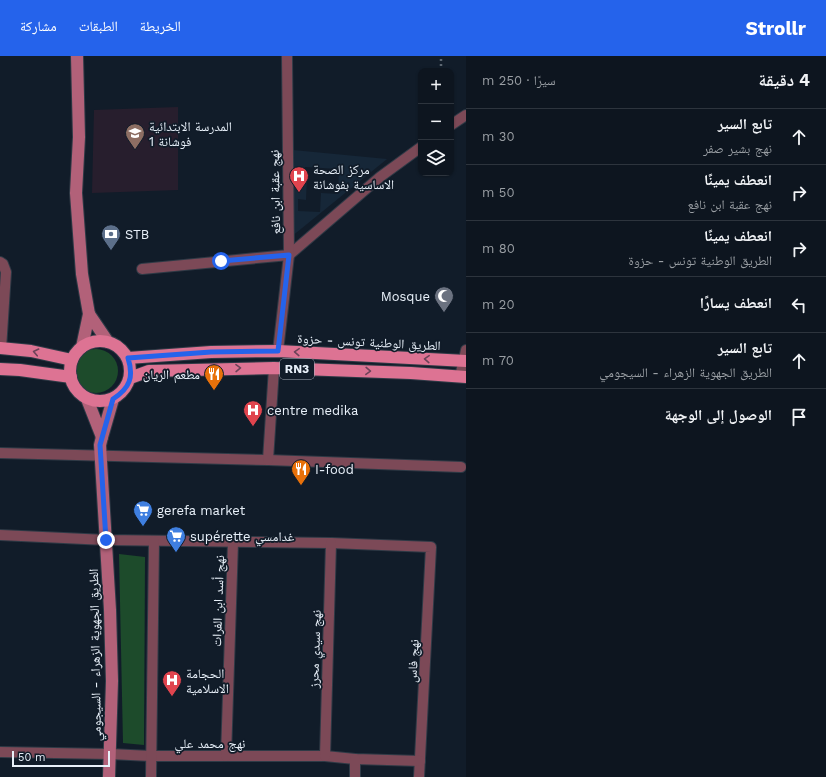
<!DOCTYPE html>
<html lang="ar">
<head>
<meta charset="utf-8">
<style>
  body { margin:0; font-family:"Work Sans","Noto Naskh Arabic",sans-serif; background:#161e28; color:#f1f3f6; direction:rtl }
  .controls { position:absolute; right:12px; top:12px; display:grid; overflow:hidden; border-radius:8px; box-shadow:0 1px 3px #0004 }
  .controls button { width:36px; height:36px; display:grid; place-items:center; padding:0; border:0; border-bottom:1px solid #2d343d; background:#0d151f; color:#f1f3f6; font:20px sans-serif }
  .scale { position:absolute; left:12px; bottom:10px; width:98px; box-sizing:border-box; padding-left:4px; border:2px solid #e8f0f9; border-top:0; font-size:11px; line-height:14px; white-space:nowrap; color:#e8f0f9; -webkit-text-stroke:3px #111c29; paint-order:stroke }
  .stop { position:absolute; width:12px; height:12px; margin:-9px; border:3px solid #2563eb; border-radius:50%; background:#fff }
  .stop.end { background:#2563eb; border-color:#fff; box-shadow:0 1px 4px #0008 }
  .list { margin:0; padding:0; list-style:none }
  h2 { display:flex; justify-content:space-between; align-items:center; height:52px; margin:0; padding:0 16px; font-size:17px }
  h2 small { font-size:13px; font-weight:400; color:#9a9fa4 }
  .list li { display:grid; grid-template-columns:26px 1fr auto; gap:12px; align-items:center; box-sizing:border-box; height:56px; padding:0 16px; border-top:1px solid #2d343d }
  .list b { display:block; font-size:15px; white-space:nowrap }
  .list p { margin:0; font-size:13px; white-space:nowrap; color:#9a9fa4 }
  .list em { font-size:13px; font-style:normal; color:#9a9fa4 }
  .icon { flex:none; width:22px; height:22px; fill:none; stroke:currentColor; stroke-width:2; stroke-linecap:round; stroke-linejoin:round }
  .map { position:relative; flex:none; width:466px; height:721px; overflow:hidden; direction:ltr }
  header { display:flex; align-items:center; gap:24px; box-sizing:border-box; height:56px; padding:0 20px; background:#2563eb; color:#fff }
  header strong { font-size:19px }
  nav { display:flex; gap:22px; margin-inline-start:auto; font-size:14px }
  main { display:flex }
  aside { flex:1; background:#0d151f }
  .map>svg:first-child { display:block }
  .built { fill:#162738; fill-rule:evenodd }
  .education { fill:#271e2d }
  .garden { fill:#1d4b2b }
  .lines { fill:none; stroke-linecap:round; stroke-linejoin:round }
  .street-casing { stroke:#2f3a46; stroke-width:12 }
  .secondary-casing { stroke:#2f3a46; stroke-width:14 }
  .primary-casing { stroke:#2f3a46; stroke-width:14 }
  .path { stroke:#5d6772; stroke-width:2.5; stroke-dasharray:2 3; stroke-linecap:butt }
  .street { stroke:#7c4957; stroke-width:10 }
  .secondary { stroke:#b26179; stroke-width:12 }
  .primary { stroke:#dd7393; stroke-width:12 }
  .oneway { stroke:#6d4359 }
  .route { stroke:#2563eb; stroke-width:5 }
  .labels { text-anchor:middle; dominant-baseline:central; stroke-width:3.5; stroke-linejoin:round; paint-order:stroke }
  .shield { fill:#111c29; stroke:#a8b0bb; stroke-width:1 }
  .shield-label { font-size:12px; font-weight:bold; fill:#e8f0f9 }
  .poi-label { font-size:13px; fill:#e8f0f9; stroke:#111c29; text-anchor:start }
  .street-label { font-size:13px; fill:#e8f0f9; stroke:#111c29 }
</style>
</head>
<body>
<header>
<strong>Strollr</strong>
<nav><a>الخريطة</a><a>الطبقات</a><a>مشاركة</a></nav>
</header>
<main>
<aside>
<h2>4 دقيقة<small>سيرًا · 250 m</small></h2>
<ul class="list">
<li><svg class="icon" aria-label="ahead" viewBox="0 0 24 24"><path d="M12 20V5M6 11l6-6 6 6"/></svg><div><b>تابع السير</b><p>نهج بشير صفر</p></div><em>30 m</em></li>
<li><svg class="icon" aria-label="right" viewBox="0 0 24 24"><path d="M7 20v-9h11M14 6l5 5-5 5"/></svg><div><b>انعطف يمينًا</b><p>نهج عقبة ابن نافع</p></div><em>50 m</em></li>
<li><svg class="icon" aria-label="right" viewBox="0 0 24 24"><path d="M7 20v-9h11M14 6l5 5-5 5"/></svg><div><b>انعطف يمينًا</b><p>الطريق الوطنية تونس - حزوة</p></div><em>80 m</em></li>
<li><svg class="icon" aria-label="left" viewBox="0 0 24 24"><path d="M17 20v-9H6M10 6l-5 5 5 5"/></svg><div><b>انعطف يسارًا</b></div><em>20 m</em></li>
<li><svg class="icon" aria-label="ahead" viewBox="0 0 24 24"><path d="M12 20V5M6 11l6-6 6 6"/></svg><div><b>تابع السير</b><p>الطريق الجهوية الزهراء - السيجومي</p></div><em>70 m</em></li>
<li><svg class="icon" aria-label="arrive" viewBox="0 0 24 24"><path d="M6 21V4h12l-3 4 3 4H6"/></svg><div><b>الوصول إلى الوجهة</b></div></li>
</ul>
</aside>
<div class="map">
<svg width="466" height="721" viewBox="0 0 466 721">
  <rect width="100%" height="100%" fill="#111c29"/>
  <path class="built" d="M293,94L387,103L291,181ZM305,111L339,113L338,138L321,137L320,156L298,155V143L306,144L307,120L302,118Z"/>
  <polygon class="education" points="178,51 178,134 92,137 94,54"/>
  <g class="garden">
    <circle cx="96" cy="315" r="22"/>
    <polygon points="119,498 145,501 144,689 123,687"/>
  </g>
  <g class="lines">
    <g class="street-casing">
      <g id="street">
        <polyline points="451,69 466,59"/>
        <polyline points="0,206 3,208 6,216 1,293"/>
        <polyline points="142,213 289,199 380,121 421,91"/>
        <polyline points="278,295 289,199 287,0"/>
        <polyline points="460,321 466,294"/>
        <polyline points="0,397 268,404 461,411"/>
        <polyline points="268,404 274,312"/>
        <polyline points="0,479 106,484 331,487 431,491 419,721"/>
        <polyline points="0,696 110,698 151,700 325,700 355,703 420,705"/>
        <polyline points="226,700 233,486"/>
        <polyline points="325,700 331,487"/>
        <polyline points="151,721 154,485"/>
        <polyline points="355,721 355,703"/>
      </g>
    </g>
    <g class="secondary-casing">
      <g id="secondary">
        <polyline points="77,0 79,81 76,137 82,218 89,258 82,291"/>
        <polyline points="89,258 108,286"/>
        <polyline points="87,343 102,381"/>
        <polyline points="109,721 112,625 110,554 100,389 102,381 113,343"/>
      </g>
    </g>
    <g class="primary-casing">
      <g id="primary">
        <circle cx="100" cy="315" r="30"/>
        <polyline points="0,292 31,295 72,304"/>
        <polyline points="128,302 211,296 278,295 466,305"/>
        <polyline points="0,313 20,314 71,321"/>
        <polyline points="130,322 149,315 274,312 411,317 466,321"/>
      </g>
    </g>
    <polyline class="path" points="441,15 441,0"/>
    <use href="#street" class="street"/>
    <use href="#secondary" class="secondary"/>
    <use href="#primary" class="primary"/>
  </g>
  <defs><path id="oneway-chevron" d="M-2-3.5L2.5 0L-2 3.5" fill="none" stroke-width="1.6" stroke-linecap="round" stroke-linejoin="round"/></defs>
  <g class="oneway">
    <use href="#oneway-chevron" transform="translate(36 296) rotate(-168)"/>
    <use href="#oneway-chevron" transform="translate(297 296) rotate(-177)"/>
    <use href="#oneway-chevron" transform="translate(427 303) rotate(-177)"/>
    <use href="#oneway-chevron" transform="translate(238 312) rotate(-1)"/>
    <use href="#oneway-chevron" transform="translate(368 315) rotate(2)"/>
  </g>
  <g class="lines">
    <path class="route" d="M106,484L100,389L113,343C130,332 134,321 128,302L211,296L278,295L289,199L221,205"/>
  </g>
  <defs>
    <g id="school-pin" transform="scale(1)"><path d="M0 17L-7.5 6A9.5 9.5 0 1 1 7.5 6Z" fill="#8d6e63" stroke="#111c29"/><path d="M0-5L7-2L0 1L-7-2ZM-4 1L0 2.5L4 1V4Q0 6-4 4Z" fill="#fff"/></g>
    <g id="hospital-pin" transform="scale(1)"><path d="M0 17L-7.5 6A9.5 9.5 0 1 1 7.5 6Z" fill="#e0444e" stroke="#111c29"/><path d="M-5-5h3v3.5h4V-5h3V5h-3V1.5h-4V5h-3Z" fill="#fff"/></g>
    <g id="bank-pin" transform="scale(1)"><path d="M0 17L-7.5 6A9.5 9.5 0 1 1 7.5 6Z" fill="#5c6f8a" stroke="#111c29"/><path d="M-6-4H6V4H-6ZM0-2.3a2.3 2.3 0 1 0 0 4.6a2.3 2.3 0 1 0 0-4.6Z" fill="#fff"/></g>
    <g id="mosque-pin" transform="scale(1)"><path d="M0 17L-7.5 6A9.5 9.5 0 1 1 7.5 6Z" fill="#6b7280" stroke="#111c29"/><path d="M3.5-4.9A6 6 0 1 0 3.5 4.9A5 5 0 1 1 3.5-4.9Z" fill="#fff"/></g>
    <g id="restaurant-pin" transform="scale(1)"><path d="M0 17L-7.5 6A9.5 9.5 0 1 1 7.5 6Z" fill="#e8710a" stroke="#111c29"/><path d="M-5-6h1v4h1v-4h1v4h1v-4h1v5L-1.5 .5V6h-2V.5L-5-1ZM5-6V6H3V1.5H1.5Q1.5-4 5-6Z" fill="#fff"/></g>
    <g id="supermarket-pin" transform="scale(1)"><path d="M0 17L-7.5 6A9.5 9.5 0 1 1 7.5 6Z" fill="#3f7fe0" stroke="#111c29"/><path d="M-6-5.5h2.5l.6 2H6L4.5 2H-2.5L-4.4-4H-6ZM-1.5 3.2a1.3 1.3 0 1 0 .1 0ZM3 3.2a1.3 1.3 0 1 0 .1 0Z" fill="#fff"/></g>
  </defs>
  <g fill-rule="evenodd">
    <use href="#school-pin" x="135" y="77"/>
    <use href="#hospital-pin" x="299" y="120"/>
    <use href="#bank-pin" x="111" y="178"/>
    <use href="#mosque-pin" x="444" y="240"/>
    <use href="#restaurant-pin" x="214" y="318"/>
    <use href="#hospital-pin" x="253" y="354"/>
    <use href="#restaurant-pin" x="301" y="413"/>
    <use href="#supermarket-pin" x="143" y="454"/>
    <use href="#supermarket-pin" x="176" y="480"/>
    <use href="#hospital-pin" x="172" y="624"/>
  </g>
  <g class="labels">
    <rect class="shield" x="280" y="303" width="34" height="20" rx="3"/>
    <g class="shield-label">
      <text x="297" y="313">RN3</text>
    </g>
    <g class="poi-label">
      <text x="149" y="70">المدرسة الابتدائية<tspan x="149" dy="15">فوشانة 1</tspan></text>
      <text x="313" y="113">مركز الصحة<tspan x="313" dy="15">الاساسية بفوشانة</tspan></text>
      <text x="125" y="178">STB</text>
      <text x="430" y="240" text-anchor="end">Mosque</text>
      <text x="200" y="318" text-anchor="end">مطعم الريان</text>
      <text x="267" y="354">centre medika</text>
      <text x="315" y="413">I-food</text>
      <text x="157" y="454">gerefa market</text>
      <text x="190" y="480">supérette غدامسي</text>
      <text x="186" y="617">الحجامة<tspan x="186" dy="15">الاسلامية</tspan></text>
    </g>
    <g class="street-label">
      <text transform="translate(275 136) rotate(-91)">نهج عقبة ابن نافع</text>
      <text transform="translate(369 286) rotate(3)">الطريق الوطنية تونس - حزوة</text>
      <text transform="translate(218 545) rotate(-88)">نهج أسد ابن الفرات</text>
      <text transform="translate(315 593) rotate(-88)">نهج سيدي محرز</text>
      <text transform="translate(95 599) rotate(-91)">الطريق الجهوية الزهراء - السيجومي</text>
      <text transform="translate(413 605) rotate(-87)">نهج فاس</text>
      <text x="210" y="687">نهج محمد علي</text>
    </g>
  </g>
</svg>
<div class="controls">
<button>+</button>
<button>−</button>
<button><svg class="icon" aria-label="layers" viewBox="0 0 24 24"><path d="M12 4l9 5-9 5-9-5zM3 14l9 5 9-5"/></svg></button>
</div>
<div class="scale">50 m</div>
<div class="stop" style="left:221px;top:205px"></div>
<div class="stop end" style="left:106px;top:484px"></div>
</div>
</main>
</body>
</html>
